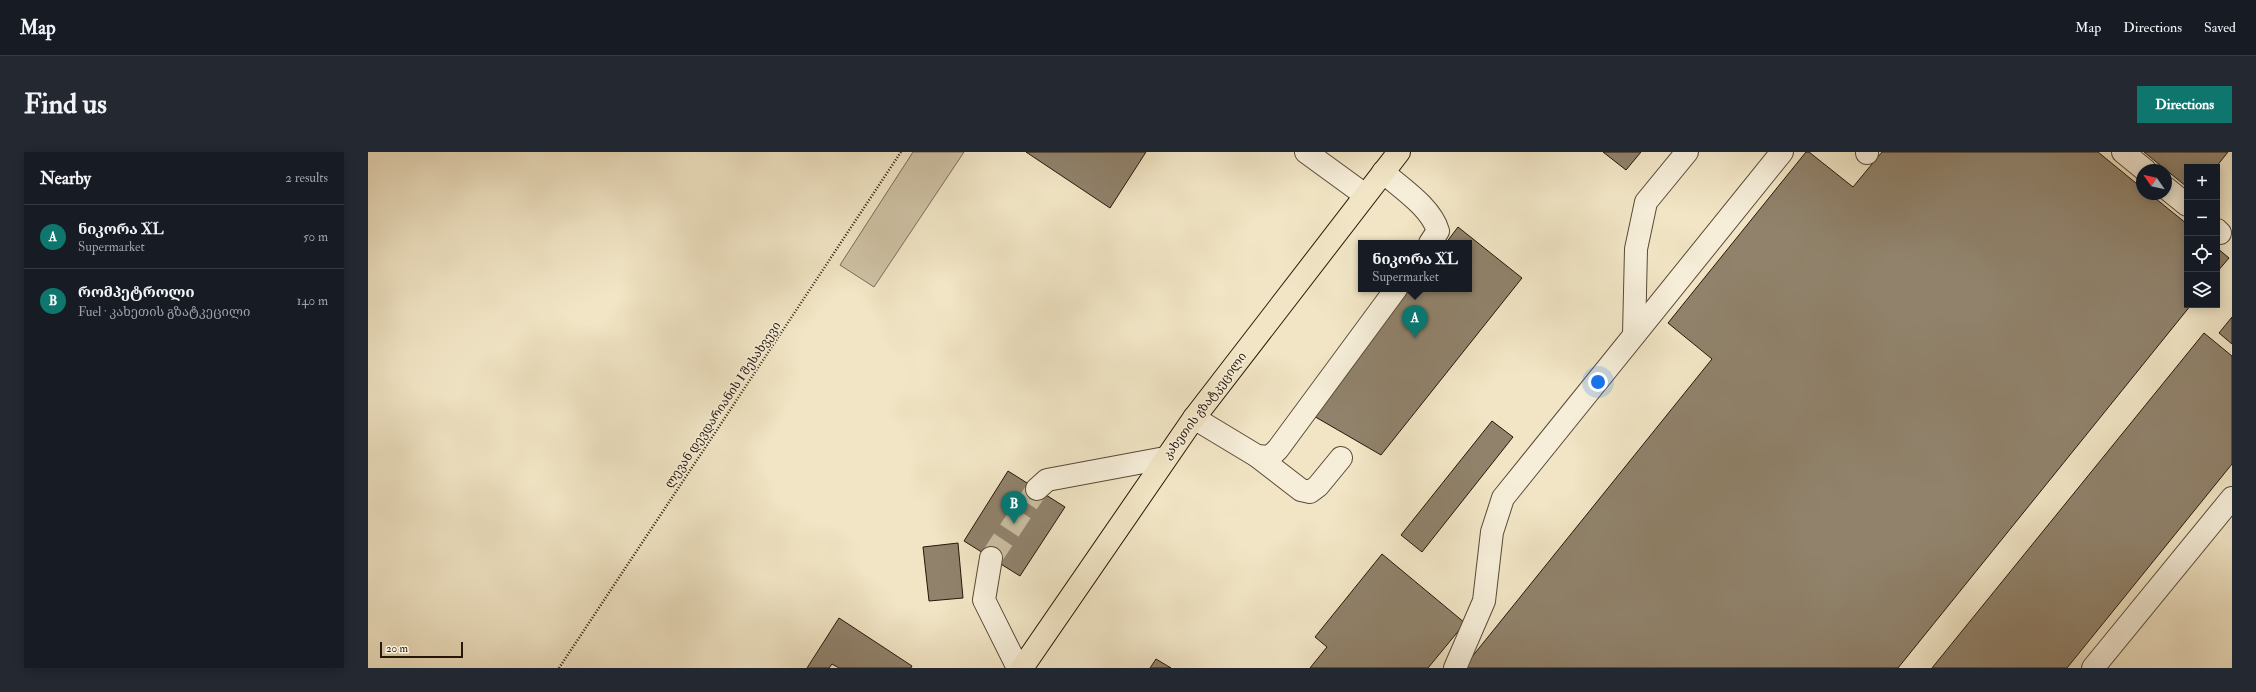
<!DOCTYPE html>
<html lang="en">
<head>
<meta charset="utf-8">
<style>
  body { margin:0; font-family:"IM FELL Double Pica","Noto Serif Georgian",serif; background:#242831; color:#f1f3f6 }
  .controls { position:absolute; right:12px; top:12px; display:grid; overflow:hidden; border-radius:0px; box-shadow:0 2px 10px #0003 }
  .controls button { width:36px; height:36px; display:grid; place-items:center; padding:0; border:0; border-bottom:1px solid #363941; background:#171b24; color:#f1f3f6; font:20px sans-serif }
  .compass { position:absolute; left:1768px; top:12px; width:36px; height:36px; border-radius:50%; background:#171b24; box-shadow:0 2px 10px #0003; rotate:304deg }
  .scale { position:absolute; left:12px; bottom:10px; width:83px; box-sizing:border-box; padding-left:4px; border:2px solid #261709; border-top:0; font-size:11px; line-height:14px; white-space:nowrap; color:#261709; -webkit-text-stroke:3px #f6eed9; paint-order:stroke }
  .you { position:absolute; left:1230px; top:230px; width:14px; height:14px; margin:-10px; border:3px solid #fff; border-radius:50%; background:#1a73e8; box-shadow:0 0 0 6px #1a73e833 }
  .badge { display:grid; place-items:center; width:26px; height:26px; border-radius:50%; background:#0f766e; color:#fff; font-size:13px; font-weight:700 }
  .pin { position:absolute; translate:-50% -33px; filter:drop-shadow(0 1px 2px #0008) }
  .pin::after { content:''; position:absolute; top:21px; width:14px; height:12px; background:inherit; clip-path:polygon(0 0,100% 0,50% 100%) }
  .popup { position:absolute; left:990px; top:88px; width:114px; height:52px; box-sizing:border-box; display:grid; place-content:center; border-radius:0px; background:#171b24; filter:drop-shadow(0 1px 3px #0005); font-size:13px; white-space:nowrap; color:#9ea1a6 }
  .popup b { font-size:15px; color:#f1f3f6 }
  .popup::after { content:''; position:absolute; left:50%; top:100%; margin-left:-8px; border:8px solid transparent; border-top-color:#171b24 }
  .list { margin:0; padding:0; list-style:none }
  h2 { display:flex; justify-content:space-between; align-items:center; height:52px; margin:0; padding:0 16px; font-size:17px }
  h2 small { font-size:13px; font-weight:400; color:#9ea1a6 }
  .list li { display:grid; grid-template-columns:26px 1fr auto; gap:12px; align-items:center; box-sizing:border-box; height:64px; padding:0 16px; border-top:1px solid #363941 }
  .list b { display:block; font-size:15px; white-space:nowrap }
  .list p { margin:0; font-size:13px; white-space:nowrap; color:#9ea1a6 }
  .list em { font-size:13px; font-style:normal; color:#9ea1a6 }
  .icon { flex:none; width:22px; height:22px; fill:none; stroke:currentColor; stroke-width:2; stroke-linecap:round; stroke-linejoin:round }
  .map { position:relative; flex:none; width:1864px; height:516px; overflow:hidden; border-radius:0px }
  header { display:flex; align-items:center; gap:24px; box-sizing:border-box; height:56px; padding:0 20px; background:#171b24; border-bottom:1px solid #363941 }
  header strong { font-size:19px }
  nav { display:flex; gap:22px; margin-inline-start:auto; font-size:14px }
  .intro { display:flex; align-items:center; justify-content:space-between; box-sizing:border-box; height:96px; padding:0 24px }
  h1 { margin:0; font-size:28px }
  .button { padding:10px 18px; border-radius:0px; background:#0f766e; color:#fff; font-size:14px; font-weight:700 }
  main { display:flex; gap:24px; padding:0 24px }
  aside { flex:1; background:#171b24; border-radius:0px; box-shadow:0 2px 10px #0003 }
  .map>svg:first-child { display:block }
  .green { fill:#cec2a5; stroke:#7a6c57 }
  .building { fill:#90826b; stroke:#261709 }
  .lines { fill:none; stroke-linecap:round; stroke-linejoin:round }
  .minor-tunnel { stroke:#c8bc9f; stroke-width:22; stroke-dasharray:22 11; stroke-linecap:butt }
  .minor-casing { stroke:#594a38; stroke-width:24 }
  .highway-casing { stroke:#261709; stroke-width:24 }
  .path { stroke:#261709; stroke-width:2.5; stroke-dasharray:1 2; stroke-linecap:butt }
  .minor { stroke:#f6eed9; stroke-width:22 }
  .highway { stroke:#f1e5c5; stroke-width:22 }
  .labels { text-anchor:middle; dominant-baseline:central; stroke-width:3; stroke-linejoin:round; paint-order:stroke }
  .street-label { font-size:12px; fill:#261709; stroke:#f6eed9 }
</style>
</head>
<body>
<header>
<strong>Map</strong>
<nav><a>Map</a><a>Directions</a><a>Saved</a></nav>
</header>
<div class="intro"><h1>Find us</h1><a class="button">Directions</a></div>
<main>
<aside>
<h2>Nearby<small>2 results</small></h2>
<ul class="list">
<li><span class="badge">A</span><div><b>ნიკორა XL</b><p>Supermarket</p></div><em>50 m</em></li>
<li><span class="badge">B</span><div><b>რომპეტროლი</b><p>Fuel · კახეთის გზატკეცილი</p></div><em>140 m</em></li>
</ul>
</aside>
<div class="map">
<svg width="1864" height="516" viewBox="0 0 1864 516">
  <rect width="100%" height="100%" fill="#f1e5c5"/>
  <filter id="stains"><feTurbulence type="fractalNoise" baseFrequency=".005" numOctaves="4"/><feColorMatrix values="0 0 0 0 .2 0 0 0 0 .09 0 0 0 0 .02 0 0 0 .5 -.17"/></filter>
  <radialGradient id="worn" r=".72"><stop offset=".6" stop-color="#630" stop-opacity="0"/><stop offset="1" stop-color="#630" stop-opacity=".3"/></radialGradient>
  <polygon class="green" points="545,0 596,0 506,135 472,113"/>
  <g class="building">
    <polygon points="658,0 778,0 742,56"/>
    <polygon points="1235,0 1273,0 1258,18"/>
    <polygon points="1438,0 1441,0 1485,35 1514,0 1730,0 1774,36 1774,42 1782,42 1819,72 1819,153 1823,153 1530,516 1095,516 1344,207 1300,171"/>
    <polygon points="1776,0 1860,0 1848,15 1819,15 1819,35"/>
    <polygon points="1090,75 1154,126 1013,303 944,263 1042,137 1101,137 1101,91 1078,91"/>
    <polygon points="1849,96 1861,106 1849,120"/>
    <polygon points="1864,165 1864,192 1851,181"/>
    <polygon points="1836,181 1864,204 1864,312 1699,516 1564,516"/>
    <polygon points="1124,269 1145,285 1054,400 1033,383"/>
    <polygon points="640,319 697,355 652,424 596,389"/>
    <polygon points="590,391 595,446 561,449 555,395"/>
    <polygon points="1014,402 1097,471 1060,516 942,516 959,495 947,485"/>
    <polygon points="471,466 544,514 543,516 471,516 464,512 461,516 439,516"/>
    <polygon points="788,507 803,516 782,516"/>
  </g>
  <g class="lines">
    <polyline class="minor-tunnel" points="623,406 669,337"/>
    <g class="minor-casing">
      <g id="minor">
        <polyline points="938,0 997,43"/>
        <polyline points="1755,0 1777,18"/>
        <polyline points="1499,1 1499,0"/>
        <path d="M1015,20C1033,36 1063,55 1070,79L1062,91"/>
        <polyline points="1798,36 1819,53"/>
        <polyline points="1849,78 1852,81"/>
        <polyline points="1266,183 1268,97 1278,50 1319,0"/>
        <polyline points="826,266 889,304 902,305 910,297 1028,137"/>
        <polyline points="889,304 933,338 942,340 950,334 973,306"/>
        <polyline points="669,337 679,328 797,306"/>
        <polyline points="623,406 616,448 650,516"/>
        <polyline points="1087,516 1116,449 1124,380 1135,346 1414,0"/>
        <polyline points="1725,516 1864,346"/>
      </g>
    </g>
    <g class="highway-casing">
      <polyline id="highway" points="654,516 826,266 1031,0"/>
    </g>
    <polyline class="path" points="191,516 533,0"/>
    <use href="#minor" class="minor"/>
    <use href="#highway" class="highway"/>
  </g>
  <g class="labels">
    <g class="street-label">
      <text transform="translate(355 253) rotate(-56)">ლევან დევდარიანის I შესახვევი</text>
      <text transform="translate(837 254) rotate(-53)">კახეთის გზატკეცილი</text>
    </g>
  </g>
  <rect width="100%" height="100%" filter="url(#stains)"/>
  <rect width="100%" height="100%" fill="url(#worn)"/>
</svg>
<div class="controls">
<button>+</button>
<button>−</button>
<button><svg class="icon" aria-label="locate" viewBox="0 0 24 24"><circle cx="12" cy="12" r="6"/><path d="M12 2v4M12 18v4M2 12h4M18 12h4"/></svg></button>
<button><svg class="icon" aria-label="layers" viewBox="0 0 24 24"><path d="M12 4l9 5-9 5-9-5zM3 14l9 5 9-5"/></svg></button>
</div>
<svg class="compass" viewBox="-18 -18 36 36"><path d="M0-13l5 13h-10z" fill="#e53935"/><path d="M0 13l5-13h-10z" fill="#9ea1a6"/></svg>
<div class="scale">20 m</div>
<div class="you"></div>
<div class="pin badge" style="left:1047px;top:186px">A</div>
<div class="popup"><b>ნიკორა XL</b>Supermarket</div>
<div class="pin badge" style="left:646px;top:372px">B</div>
</div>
</main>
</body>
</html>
